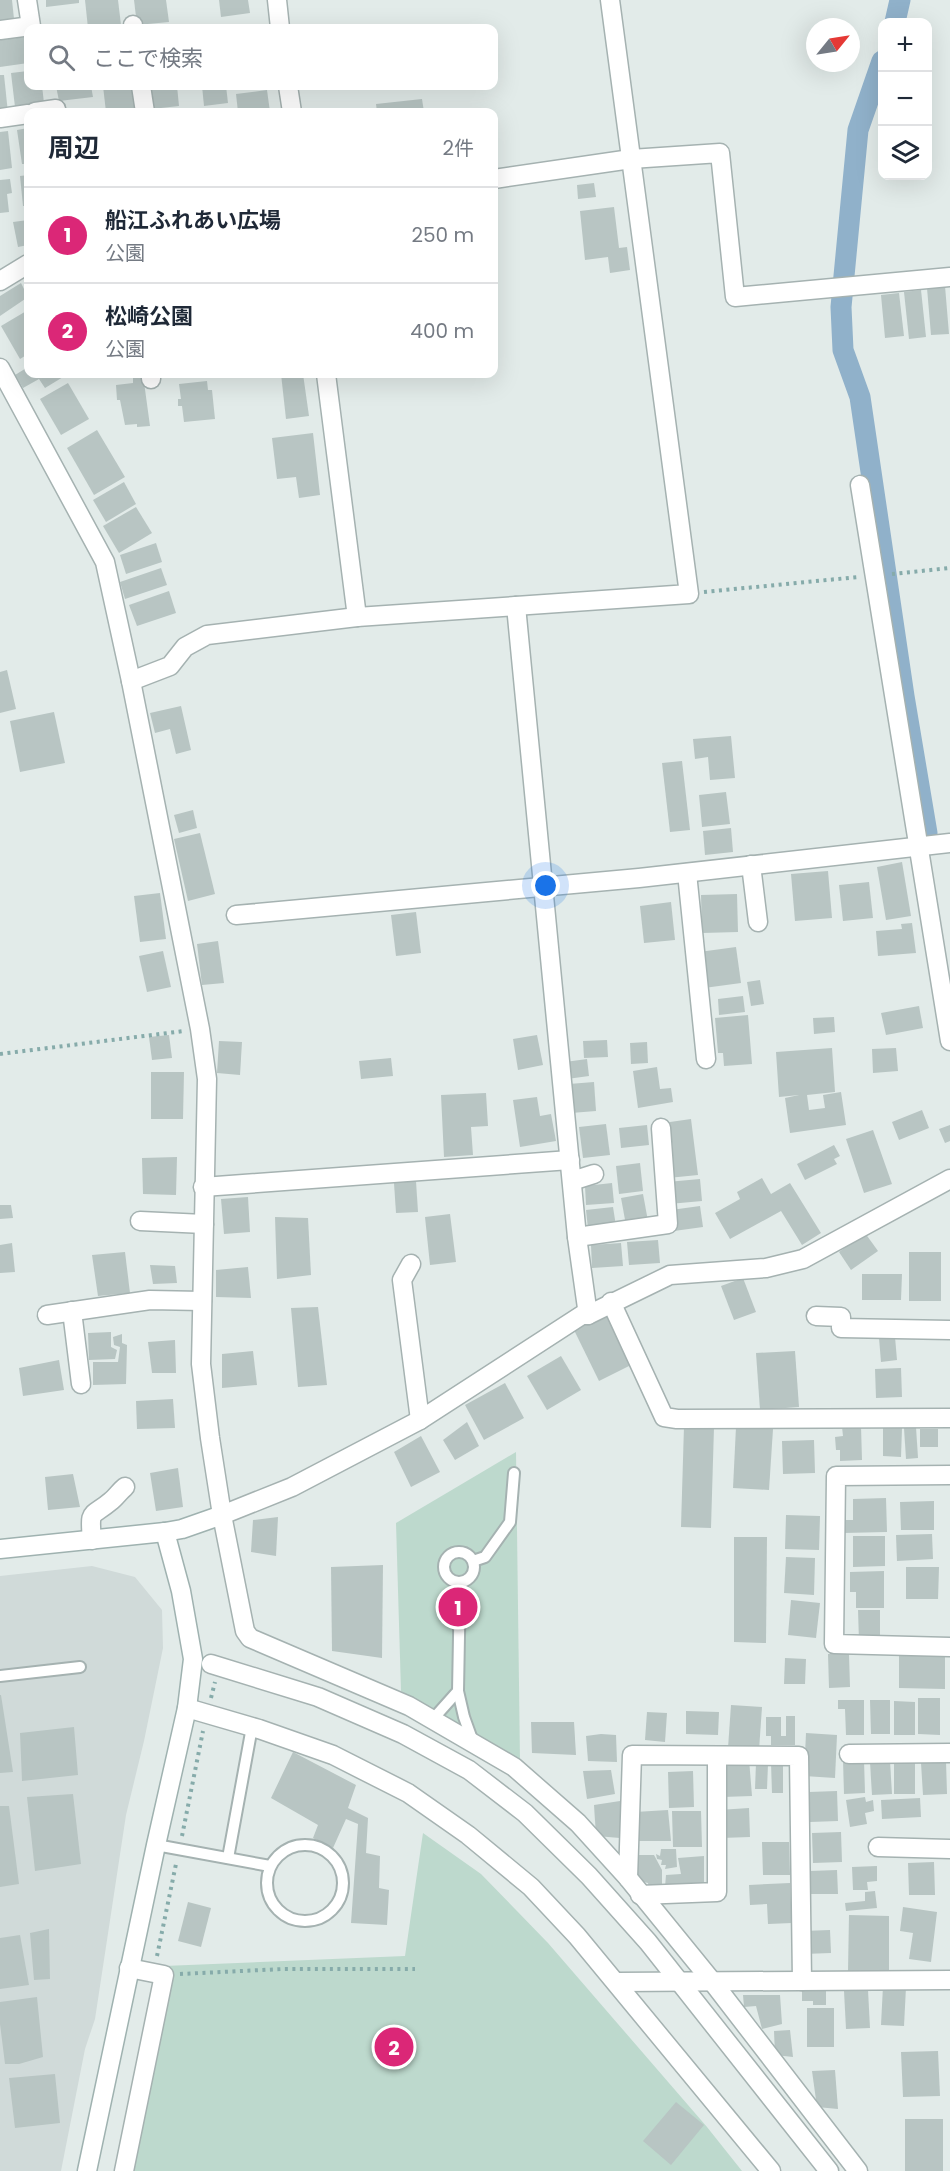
<!DOCTYPE html>
<html lang="ja">
<head>
<meta charset="utf-8">
<style>
  body { margin:0; font-family:Poppins,"Noto Sans JP",sans-serif; background:#f6f6f7; color:#1f2937 }
  .controls { position:absolute; right:18px; top:18px; display:grid; overflow:hidden; border-radius:12px; box-shadow:0 6px 24px #0002 }
  .controls button { width:54px; height:54px; display:grid; place-items:center; padding:0; border:0; border-bottom:2px solid #e0e1e3; background:#fff; color:#1f2937; font:30px sans-serif }
  .compass { position:absolute; left:806px; top:18px; width:54px; height:54px; border-radius:50%; background:#fff; box-shadow:0 6px 24px #0002; rotate:60deg }
  .you { position:absolute; left:546px; top:886px; width:21px; height:21px; margin:-15px; border:4px solid #fff; border-radius:50%; background:#1a73e8; box-shadow:0 0 0 9px #1a73e833 }
  .badge { display:grid; place-items:center; width:39px; height:39px; border-radius:50%; background:#db2777; color:#fff; font-size:20px; font-weight:700 }
  .pin { position:absolute; translate:-50% -50%; border:3px solid #fff; box-shadow:0 2px 6px #0006 }
  .list { margin:0; padding:0; list-style:none }
  h2 { display:flex; justify-content:space-between; align-items:center; height:78px; margin:0; padding:0 24px; font-size:26px }
  h2 small { font-size:20px; font-weight:400; color:#747a83 }
  .list li { display:grid; grid-template-columns:39px 1fr auto; gap:18px; align-items:center; box-sizing:border-box; height:96px; padding:0 24px; border-top:2px solid #e0e1e3 }
  .list b { display:block; font-size:22px; white-space:nowrap }
  .list p { margin:0; font-size:20px; white-space:nowrap; color:#747a83 }
  .list em { font-size:20px; font-style:normal; color:#747a83 }
  .icon { flex:none; width:33px; height:33px; fill:none; stroke:currentColor; stroke-width:2; stroke-linecap:round; stroke-linejoin:round }
  .map { position:relative; flex:none; width:950px; height:2171px; overflow:hidden }
  .search { position:absolute; background:#fff; box-shadow:0 6px 24px #0002; left:24px; top:24px; width:474px; height:66px; display:flex; align-items:center; gap:15px; box-sizing:border-box; padding:0 21px; border-radius:12px; color:#747a83; font-size:22px }
  .panel { position:absolute; background:#fff; box-shadow:0 6px 24px #0002; left:24px; top:108px; width:474px; height:270px; border-radius:12px }
  .map>svg:first-child { display:block }
  .built { fill:#d0dad9 }
  .green { fill:#bdd9cd }
  .lines { fill:none; stroke-linecap:round; stroke-linejoin:round }
  .canal { stroke:#90b1ca; stroke-width:21 }
  .building { fill:#b8c5c3 }
  .lane-casing { stroke:#a5b2b1; stroke-width:14 }
  .street-casing { stroke:#a5b2b1; stroke-width:21 }
  .secondary-casing { stroke:#9fb2b0; stroke-width:21 }
  .path { stroke:#86abaa; stroke-width:4; stroke-dasharray:3 4.5; stroke-linecap:butt }
  .lane { stroke:#fff; stroke-width:10 }
  .street { stroke:#fff; stroke-width:18 }
  .secondary { stroke:#fff; stroke-width:18 }
</style>
</head>
<body>
<div class="map">
<svg width="950" height="2171" viewBox="0 0 950 2171">
  <rect width="100%" height="100%" fill="#e2ebe9"/>
  <polygon class="built" points="92,1566 135,1577 162,1610 163,1648 144,1741 126,1815 95,2019 85,2049 61,2171 0,2171 0,1576"/>
  <g class="green">
    <polygon points="516,1452 520,1761 401,1691 396,1523"/>
    <polygon points="423,1833 481,1874 548,1943 707,2127 742,2171 131,2171 164,1966 405,1956"/>
  </g>
  <g class="lines">
    <g class="canal">
      <polyline points="895,22 900,0"/>
      <polyline points="882,61 858,130 841,307 843,350 860,397 904,696 927,833"/>
    </g>
  </g>
  <g class="building">
    <polygon points="0,0 12,0 14,19 0,21"/>
    <polygon points="46,0 79,0 79,3 46,7"/>
    <polygon points="85,0 118,0 121,25 88,28"/>
    <polygon points="134,0 166,0 169,22 137,25"/>
    <polygon points="219,0 248,0 250,13 221,17"/>
    <polygon points="26,37 28,63 0,67 0,40"/>
    <polygon points="28,71 28,86 42,86 44,103 15,107 11,73"/>
    <polygon points="0,75 4,75 8,113 0,114"/>
    <polygon points="56,86 91,86 93,97 59,101"/>
    <polygon points="103,86 132,86 136,112 106,112"/>
    <polygon points="149,86 177,86 179,106 152,109"/>
    <polygon points="202,86 226,86 228,103 204,106"/>
    <polygon points="267,90 270,112 238,112 236,94"/>
    <polygon points="422,99 424,112 377,112 376,104"/>
    <polygon points="28,128 28,164 22,164 17,130"/>
    <polygon points="8,131 12,168 0,170 0,132"/>
    <polygon points="28,175 28,206 23,206 20,176"/>
    <polygon points="10,179 12,193 7,194 9,212 0,213 0,180"/>
    <polygon points="594,183 596,197 578,199 577,185"/>
    <polygon points="614,207 619,248 627,247 630,270 610,273 608,257 585,260 580,211"/>
    <polygon points="28,220 28,245 18,247 13,222"/>
    <polygon points="21,283 28,297 0,316 0,296"/>
    <polygon points="945,286 949,334 931,335 927,288"/>
    <polygon points="921,290 926,337 909,339 904,292"/>
    <polygon points="899,293 904,336 885,338 881,295"/>
    <polygon points="28,310 28,354 20,359 1,326"/>
    <polygon points="28,367 28,374 68,374 45,388 39,379 23,388 15,375"/>
    <polygon points="281,374 303,374 309,416 286,419"/>
    <polygon points="142,376 142,382 144,382 150,426 137,427 137,424 125,425 120,400 117,400 116,385 133,383 133,377"/>
    <polygon points="207,381 208,390 212,390 215,419 184,422 182,406 178,406 178,399 181,399 179,384"/>
    <polygon points="68,383 89,419 61,435 40,399"/>
    <polygon points="97,430 125,477 94,495 67,448"/>
    <polygon points="313,433 320,495 299,498 296,477 277,479 272,438"/>
    <polygon points="124,482 136,504 106,522 93,500"/>
    <polygon points="136,507 152,533 119,553 103,526"/>
    <polygon points="156,543 162,562 126,574 120,555"/>
    <polygon points="161,568 167,585 125,599 120,582"/>
    <polygon points="169,591 176,613 137,626 129,605"/>
    <polygon points="7,670 16,709 0,713 0,672"/>
    <polygon points="181,706 191,750 176,754 170,729 155,733 150,713"/>
    <polygon points="54,712 65,763 20,772 10,721"/>
    <polygon points="731,736 735,778 710,780 708,757 695,759 693,739"/>
    <polygon points="682,761 690,830 670,832 662,763"/>
    <polygon points="726,792 730,824 702,827 699,795"/>
    <polygon points="193,810 197,828 179,833 174,815"/>
    <polygon points="731,828 733,852 705,855 703,831"/>
    <polygon points="200,833 215,894 188,901 174,839"/>
    <polygon points="902,862 911,916 886,920 877,867"/>
    <polygon points="828,871 832,918 795,921 791,874"/>
    <polygon points="869,882 873,918 843,921 839,885"/>
    <polygon points="160,893 166,939 140,942 134,896"/>
    <polygon points="737,894 738,932 702,933 701,895"/>
    <polygon points="671,902 675,940 644,943 640,906"/>
    <polygon points="416,912 421,953 396,956 391,915"/>
    <polygon points="912,923 916,953 878,956 876,931 902,929 901,924"/>
    <polygon points="218,941 224,983 202,985 197,944"/>
    <polygon points="736,947 741,983 704,988 699,952"/>
    <polygon points="163,951 171,987 147,992 139,956"/>
    <polygon points="760,980 764,1004 751,1006 747,982"/>
    <polygon points="743,996 745,1012 719,1015 718,999"/>
    <polygon points="919,1006 923,1028 886,1035 881,1013"/>
    <polygon points="748,1015 752,1064 724,1066 723,1053 718,1053 715,1018"/>
    <polygon points="834,1017 835,1032 814,1034 813,1018"/>
    <polygon points="169,1035 172,1058 152,1060 149,1037"/>
    <polygon points="537,1035 543,1065 518,1070 513,1039"/>
    <polygon points="607,1040 608,1057 584,1058 583,1041"/>
    <polygon points="219,1041 242,1042 240,1075 217,1073"/>
    <polygon points="647,1042 648,1063 631,1064 630,1043"/>
    <polygon points="832,1048 835,1092 807,1095 809,1110 825,1108 823,1095 841,1092 846,1125 790,1133 785,1098 799,1095 779,1097 776,1052"/>
    <polygon points="896,1048 898,1071 873,1073 872,1049"/>
    <polygon points="391,1058 393,1076 361,1079 359,1061"/>
    <polygon points="587,1059 589,1076 567,1079 565,1062"/>
    <polygon points="657,1067 660,1089 671,1088 673,1102 638,1108 633,1071"/>
    <polygon points="151,1072 184,1072 183,1119 151,1119"/>
    <polygon points="594,1082 596,1111 571,1113 569,1084"/>
    <polygon points="486,1093 488,1126 471,1127 473,1155 444,1157 441,1095"/>
    <polygon points="537,1097 540,1116 551,1114 556,1141 520,1147 513,1100"/>
    <polygon points="922,1110 929,1128 899,1140 892,1122"/>
    <polygon points="691,1119 698,1175 668,1178 666,1152 673,1152 670,1122"/>
    <polygon points="606,1124 610,1155 583,1158 579,1127"/>
    <polygon points="647,1125 649,1145 621,1148 619,1128"/>
    <polygon points="950,1125 950,1141 945,1143 939,1129"/>
    <polygon points="873,1130 892,1184 864,1193 846,1139"/>
    <polygon points="834,1145 840,1156 834,1159 837,1164 805,1180 797,1164"/>
    <polygon points="177,1157 176,1195 143,1194 142,1158"/>
    <polygon points="640,1163 643,1191 619,1194 616,1166"/>
    <polygon points="762,1178 771,1194 790,1183 821,1233 802,1245 781,1211 730,1239 715,1213 740,1199 737,1192"/>
    <polygon points="700,1179 702,1201 669,1204 667,1182"/>
    <polygon points="416,1181 418,1212 396,1213 394,1183"/>
    <polygon points="612,1183 614,1203 586,1205 585,1186"/>
    <polygon points="643,1194 648,1221 626,1225 621,1198"/>
    <polygon points="248,1197 250,1232 224,1234 221,1199"/>
    <polygon points="0,1205 11,1205 13,1218 0,1219"/>
    <polygon points="700,1206 703,1227 674,1231 671,1210"/>
    <polygon points="613,1207 616,1226 588,1229 586,1210"/>
    <polygon points="450,1214 456,1262 430,1265 425,1217"/>
    <polygon points="275,1217 308,1218 311,1275 277,1279"/>
    <polygon points="865,1233 878,1251 851,1270 839,1252"/>
    <polygon points="658,1240 660,1263 629,1265 627,1242"/>
    <polygon points="12,1243 15,1272 0,1273 0,1245"/>
    <polygon points="621,1243 623,1266 592,1268 591,1245"/>
    <polygon points="125,1252 130,1293 98,1296 92,1255"/>
    <rect x="909" y="1252" width="32" height="49"/>
    <polygon points="150,1265 175,1266 177,1283 153,1284"/>
    <polygon points="248,1267 251,1298 216,1297 216,1270"/>
    <polygon points="862,1274 902,1274 901,1300 862,1300"/>
    <polygon points="743,1278 756,1312 734,1320 721,1286"/>
    <polygon points="318,1307 327,1385 298,1387 291,1308"/>
    <polygon points="608,1313 633,1364 599,1381 574,1330"/>
    <polygon points="111,1332 111,1347 117,1350 115,1359 89,1360 88,1333"/>
    <polygon points="122,1334 122,1343 127,1345 126,1384 93,1385 93,1362 118,1362 120,1347 114,1345 113,1337"/>
    <polygon points="895,1337 897,1360 881,1362 879,1338"/>
    <polygon points="175,1340 176,1373 152,1373 148,1342"/>
    <polygon points="253,1351 257,1385 222,1388 222,1354"/>
    <polygon points="795,1351 799,1407 760,1410 756,1353"/>
    <polygon points="561,1356 581,1390 547,1410 527,1376"/>
    <polygon points="59,1360 64,1390 23,1396 19,1368"/>
    <polygon points="901,1368 902,1397 876,1398 875,1369"/>
    <polygon points="505,1383 524,1418 484,1440 465,1405"/>
    <polygon points="173,1399 175,1428 137,1429 136,1401"/>
    <polygon points="467,1422 479,1446 455,1460 443,1440"/>
    <polygon points="684,1426 714,1427 711,1528 681,1527"/>
    <polygon points="861,1426 862,1460 840,1461 840,1450 836,1450 835,1437 843,1436 842,1427"/>
    <polygon points="736,1427 773,1429 769,1490 733,1488"/>
    <polygon points="883,1427 902,1428 901,1457 883,1456"/>
    <polygon points="916,1427 918,1458 906,1459 904,1428"/>
    <rect x="920" y="1429" width="18" height="18"/>
    <polygon points="421,1436 440,1472 411,1487 394,1452"/>
    <polygon points="814,1440 815,1473 783,1474 782,1441"/>
    <polygon points="178,1468 183,1507 156,1511 150,1473"/>
    <polygon points="73,1474 80,1507 48,1510 45,1477"/>
    <polygon points="886,1498 887,1532 843,1533 842,1520 853,1520 853,1499"/>
    <polygon points="934,1501 934,1530 901,1530 900,1502"/>
    <polygon points="786,1515 820,1516 819,1550 785,1549"/>
    <polygon points="278,1517 276,1556 251,1552 253,1520"/>
    <polygon points="932,1534 933,1559 897,1561 896,1535"/>
    <polygon points="853,1536 885,1536 885,1566 853,1567"/>
    <polygon points="734,1537 767,1537 766,1643 734,1642"/>
    <polygon points="786,1557 815,1558 814,1595 784,1593"/>
    <polygon points="383,1565 382,1658 332,1651 331,1567"/>
    <polygon points="906,1567 939,1567 938,1599 906,1599"/>
    <polygon points="884,1571 884,1608 856,1608 856,1592 850,1592 850,1572"/>
    <polygon points="791,1600 820,1603 816,1638 788,1635"/>
    <polygon points="858,1610 880,1610 880,1641 859,1641"/>
    <polygon points="899,1650 945,1650 945,1689 899,1688"/>
    <polygon points="828,1654 849,1654 850,1687 829,1688"/>
    <polygon points="785,1658 806,1659 805,1684 784,1684"/>
    <polygon points="0,1695 1,1695 13,1772 0,1773"/>
    <polygon points="918,1698 940,1698 940,1735 918,1734"/>
    <polygon points="838,1700 864,1700 864,1735 846,1735 845,1709 838,1709"/>
    <polygon points="870,1700 890,1700 890,1734 871,1734"/>
    <polygon points="894,1701 915,1702 915,1735 894,1735"/>
    <polygon points="731,1705 762,1707 759,1750 728,1748"/>
    <polygon points="686,1711 719,1712 718,1735 686,1734"/>
    <polygon points="647,1712 667,1713 665,1742 645,1740"/>
    <polygon points="786,1716 795,1716 795,1745 771,1745 771,1736 766,1736 766,1717 781,1717 781,1736 786,1736"/>
    <polygon points="531,1722 574,1722 576,1755 532,1753"/>
    <polygon points="74,1727 78,1775 22,1781 20,1733"/>
    <polygon points="806,1733 837,1735 835,1778 804,1776"/>
    <polygon points="601,1734 616,1735 617,1762 588,1761 586,1736"/>
    <polygon points="293,1752 356,1785 348,1808 368,1818 366,1853 380,1856 379,1888 389,1890 387,1925 351,1923 358,1824 346,1819 333,1848 313,1838 318,1825 271,1798"/>
    <polygon points="749,1759 752,1796 722,1797 719,1760"/>
    <polygon points="843,1760 864,1760 865,1793 844,1794"/>
    <rect x="894" y="1760" width="21" height="34"/>
    <polygon points="890,1761 892,1794 872,1795 870,1762"/>
    <polygon points="946,1762 947,1794 923,1795 921,1763"/>
    <polygon points="756,1763 768,1764 767,1789 755,1789"/>
    <polygon points="771,1763 783,1763 783,1793 772,1793"/>
    <polygon points="611,1770 615,1794 587,1799 583,1771"/>
    <polygon points="693,1771 694,1807 669,1808 668,1772"/>
    <polygon points="837,1791 838,1821 810,1822 809,1792"/>
    <polygon points="73,1794 81,1864 35,1871 27,1797"/>
    <polygon points="865,1797 866,1802 873,1800 874,1811 865,1813 867,1824 850,1827 846,1800"/>
    <polygon points="920,1798 921,1817 882,1819 881,1800"/>
    <polygon points="620,1801 620,1838 596,1836 594,1805"/>
    <polygon points="0,1806 9,1806 19,1884 0,1887"/>
    <polygon points="749,1808 750,1837 721,1838 719,1810"/>
    <polygon points="668,1810 671,1841 636,1841 635,1812"/>
    <polygon points="672,1811 701,1811 702,1847 673,1847"/>
    <polygon points="841,1832 842,1862 813,1863 812,1833"/>
    <polygon points="762,1842 789,1842 790,1875 763,1875"/>
    <polygon points="661,1849 676,1849 677,1867 665,1869 666,1865 661,1865 662,1860 657,1859 656,1854 660,1856"/>
    <polygon points="634,1855 654,1855 662,1870 662,1887 649,1889 648,1883 635,1880"/>
    <polygon points="704,1856 704,1891 665,1887 666,1875 681,1874 678,1858"/>
    <polygon points="934,1862 935,1895 909,1895 908,1863"/>
    <polygon points="877,1866 877,1881 867,1882 868,1890 853,1890 852,1867"/>
    <polygon points="837,1870 838,1894 811,1894 810,1871"/>
    <polygon points="790,1883 792,1923 768,1924 767,1904 750,1905 749,1885"/>
    <polygon points="875,1891 877,1908 846,1911 845,1903 865,1901 865,1892"/>
    <polygon points="188,1902 211,1908 201,1947 178,1941"/>
    <polygon points="903,1907 937,1912 931,1962 909,1959 913,1933 900,1931"/>
    <polygon points="849,1915 889,1916 889,1971 848,1971"/>
    <polygon points="49,1929 50,1979 34,1980 30,1933"/>
    <polygon points="830,1930 831,1953 804,1954 803,1931"/>
    <polygon points="20,1935 29,1985 0,1989 0,1938"/>
    <polygon points="802,1985 826,1986 826,2005 813,2005 813,2001 802,2001"/>
    <polygon points="883,1986 906,1987 904,2026 881,2025"/>
    <polygon points="868,1990 870,2028 846,2029 844,1991"/>
    <polygon points="743,1995 780,1995 782,2024 762,2029 756,2006 744,2007"/>
    <polygon points="37,1997 43,2057 19,2064 5,2064 0,2024 0,2002"/>
    <rect x="807" y="2008" width="27" height="39"/>
    <polygon points="790,2030 793,2057 775,2055 774,2031"/>
    <polygon points="938,2051 940,2096 903,2097 901,2052"/>
    <polygon points="835,2070 838,2109 817,2107 812,2071"/>
    <polygon points="55,2074 60,2123 15,2128 9,2078"/>
    <polygon points="676,2102 704,2125 671,2165 643,2141"/>
    <rect x="905" y="2119" width="38" height="52"/>
  </g>
  <g class="lines">
    <g class="lane-casing">
      <g id="lane">
        <circle cx="459" cy="1567" r="15"/>
        <polyline points="473,1561 485,1557 510,1522 514,1473"/>
        <polyline points="460,1582 458,1691 464,1717 473,1742"/>
        <polyline points="0,1676 80,1667"/>
        <polyline points="433,1719 458,1691"/>
        <circle cx="305" cy="1883" r="38"/>
        <polyline points="156,1845 270,1866"/>
        <polyline points="228,1858 252,1727"/>
      </g>
    </g>
    <g class="street-casing">
      <g id="street">
        <polyline points="277,0 280,28"/>
        <polyline points="133,25 133,28"/>
        <polyline points="0,30 31,26 27,0"/>
        <polyline points="141,86 145,112"/>
        <polyline points="288,86 292,112"/>
        <polyline points="35,112 56,109"/>
        <polyline points="0,118 28,114"/>
        <polyline points="494,179 631,159 720,153 735,297 950,277"/>
        <polyline points="0,281 28,264"/>
        <polyline points="0,368 105,562 131,681 200,1029 207,1079 201,1364 210,1438 222,1515 245,1631 250,1638 409,1706 514,1767 578,1823 628,1878 711,1980 858,2171"/>
        <polyline points="151,374 151,379"/>
        <polyline points="326,374 357,617"/>
        <polyline points="860,485 950,1041"/>
        <polyline points="516,606 577,1237 588,1315"/>
        <polyline points="131,681 170,666 185,647 207,635 357,617 689,594 610,0"/>
        <polyline points="751,865 758,922"/>
        <polyline points="687,873 706,1059"/>
        <polyline points="236,915 639,878 950,843"/>
        <polyline points="572,1181 594,1174"/>
        <polyline points="203,1187 570,1160"/>
        <polyline points="140,1221 204,1224"/>
        <polyline points="577,1237 668,1224 661,1128"/>
        <polyline points="411,1264 402,1280 420,1420"/>
        <polyline points="611,1302 664,1417 677,1419 950,1418"/>
        <polyline points="72,1311 81,1384"/>
        <polyline points="47,1315 150,1300 202,1301"/>
        <polyline points="816,1316 841,1317 841,1328 950,1330"/>
        <polyline points="950,1475 836,1476 834,1644 950,1647"/>
        <polyline points="222,1515 292,1487 420,1420 582,1315 588,1315 670,1275 766,1268 803,1259 950,1179"/>
        <path d="M92,1540C89,1508 91,1518 111,1501C116,1497 120,1491 125,1487"/>
        <polyline points="211,1664 318,1697 403,1734 469,1770 525,1813 589,1876 648,1942 829,2171"/>
        <polyline points="187,1708 259,1729 333,1755 408,1793 468,1835 531,1887 577,1936 771,2171"/>
        <polyline points="849,1754 950,1753"/>
        <polyline points="878,1847 950,1849"/>
        <polyline points="628,1878 632,1755 799,1756 802,1981"/>
        <polyline points="640,1895 717,1892 717,1757"/>
        <polyline points="618,1982 950,1980"/>
        <polyline points="124,2171 164,1975 129,1968"/>
      </g>
    </g>
    <g class="secondary-casing">
      <g id="secondary">
        <polyline points="0,1549 165,1532 182,1529 222,1515"/>
        <polyline points="87,2171 156,1845 187,1708 193,1659 181,1591 165,1532"/>
      </g>
    </g>
    <g class="path">
      <polyline points="892,574 950,568"/>
      <polyline points="704,592 858,577"/>
      <polyline points="0,1054 184,1031"/>
      <polyline points="211,1698 215,1682"/>
      <polyline points="182,1836 203,1731"/>
      <polyline points="157,1956 176,1864"/>
      <polyline points="180,1974 283,1969 415,1969"/>
    </g>
    <use href="#lane" class="lane"/>
    <use href="#street" class="street"/>
    <use href="#secondary" class="secondary"/>
  </g>
</svg>
<div class="controls">
<button>+</button>
<button>−</button>
<button><svg class="icon" aria-label="layers" viewBox="0 0 24 24"><path d="M12 4l9 5-9 5-9-5zM3 14l9 5 9-5"/></svg></button>
</div>
<svg class="compass" viewBox="-18 -18 36 36"><path d="M0-13l5 13h-10z" fill="#e53935"/><path d="M0 13l5-13h-10z" fill="#747a83"/></svg>
<div class="you"></div>
<div class="pin badge" style="left:458px;top:1607px">1</div>
<div class="pin badge" style="left:394px;top:2047px">2</div>
<div class="search"><svg class="icon" aria-label="search" viewBox="0 0 24 24"><circle cx="10" cy="10" r="6"/><path d="M15 15l6 6"/></svg>ここで検索</div>
<section class="panel">
<h2>周辺<small>2件</small></h2>
<ul class="list">
<li><span class="badge">1</span><div><b>船江ふれあい広場</b><p>公園</p></div><em>250 m</em></li>
<li><span class="badge">2</span><div><b>松崎公園</b><p>公園</p></div><em>400 m</em></li>
</ul>
</section>
</div>
</body>
</html>
